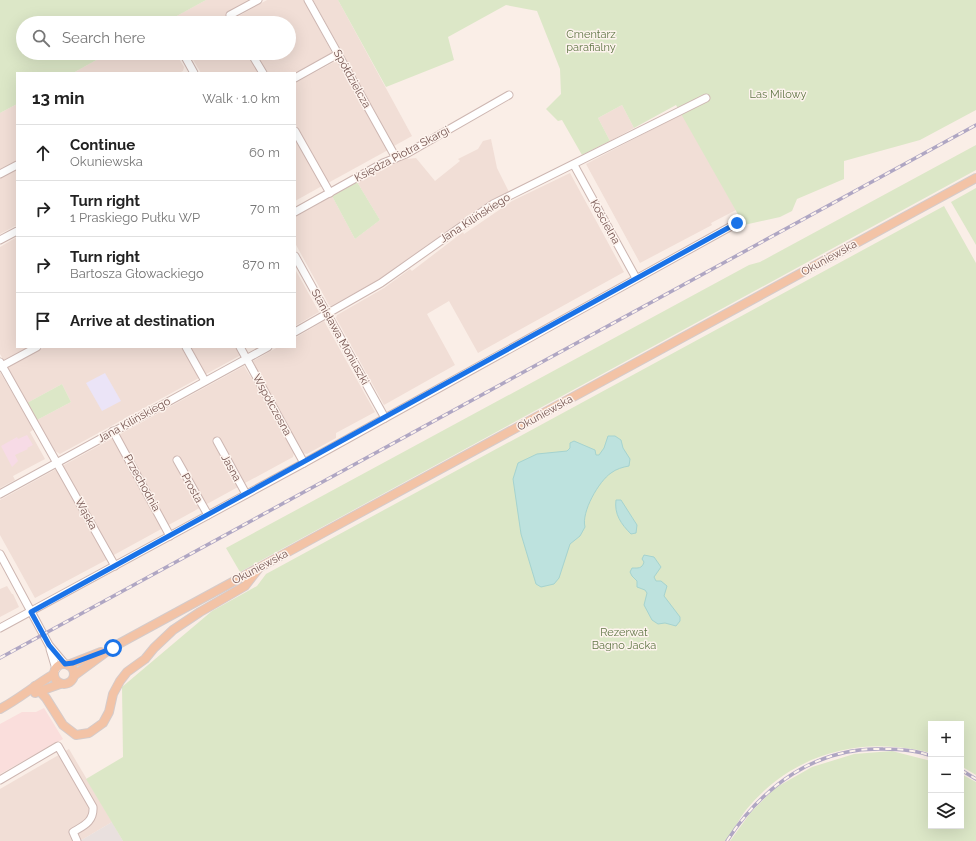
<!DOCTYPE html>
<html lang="en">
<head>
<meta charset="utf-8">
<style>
  body { margin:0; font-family:Raleway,sans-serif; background:#f2f2f2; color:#222 }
  .controls { position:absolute; right:12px; bottom:12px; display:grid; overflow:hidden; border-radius:0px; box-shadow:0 4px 16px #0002 }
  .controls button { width:36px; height:36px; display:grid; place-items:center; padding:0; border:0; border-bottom:1px solid #e0e0e0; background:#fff; color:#222; font:20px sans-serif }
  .stop { position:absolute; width:12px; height:12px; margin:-9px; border:3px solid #1a73e8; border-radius:50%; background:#fff }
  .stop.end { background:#1a73e8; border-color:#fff; box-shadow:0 1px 4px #0008 }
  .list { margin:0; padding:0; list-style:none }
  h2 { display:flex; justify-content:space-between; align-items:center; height:52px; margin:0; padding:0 16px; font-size:17px }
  h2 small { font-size:13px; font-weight:400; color:#767676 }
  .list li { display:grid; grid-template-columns:26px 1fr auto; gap:12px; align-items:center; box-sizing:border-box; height:56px; padding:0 16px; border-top:1px solid #e0e0e0 }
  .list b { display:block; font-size:15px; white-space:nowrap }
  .list p { margin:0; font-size:13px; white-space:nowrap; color:#767676 }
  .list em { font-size:13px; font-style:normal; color:#767676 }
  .icon { flex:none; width:22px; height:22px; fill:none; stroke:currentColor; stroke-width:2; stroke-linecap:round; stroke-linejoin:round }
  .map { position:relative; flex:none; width:976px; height:841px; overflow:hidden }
  .search { position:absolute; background:#fff; box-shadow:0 4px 16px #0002; left:16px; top:16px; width:280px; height:44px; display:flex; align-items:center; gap:10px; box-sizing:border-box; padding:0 14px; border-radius:22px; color:#767676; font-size:15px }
  .panel { position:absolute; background:#fff; box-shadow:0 4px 16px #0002; left:16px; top:72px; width:280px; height:276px; border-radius:0px }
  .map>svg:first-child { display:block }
  .residential { fill:#f1ded6 }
  .commercial { fill:#fadedc }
  .industrial { fill:#e9e0de }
  .education { fill:#ebe4f7 }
  .medical { fill:#f7dbe6 }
  .green { fill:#dce7c7 }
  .water { fill:#bde2de; stroke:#a5d3cf }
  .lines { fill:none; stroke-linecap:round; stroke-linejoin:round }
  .minor-casing { stroke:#cdb6b1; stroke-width:9 }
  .major-casing { stroke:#d5cbca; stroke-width:10 }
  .minor { stroke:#fff; stroke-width:7 }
  .major { stroke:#f3c3a6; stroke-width:8 }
  .rail-casing { stroke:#afa6c3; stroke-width:3.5 }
  .rail { stroke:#fdf3ed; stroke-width:2; stroke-dasharray:6; stroke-linecap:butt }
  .route { stroke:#1a73e8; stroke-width:5 }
  .labels { text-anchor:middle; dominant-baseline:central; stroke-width:3; stroke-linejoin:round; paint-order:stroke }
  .park-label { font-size:11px; fill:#617747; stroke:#fdf3ed }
  .street-label { font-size:11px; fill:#72524e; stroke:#fdf3ed }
</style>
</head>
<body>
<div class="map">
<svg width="976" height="841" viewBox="0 0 976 841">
  <rect width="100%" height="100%" fill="#faeee7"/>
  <g class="residential">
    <polygon points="206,0 252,0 226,15 231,23 173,23 171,19"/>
    <polygon points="267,0 304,0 332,53 295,73 267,73 256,53 289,53 289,23 239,23 237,19 237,17"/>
    <polygon points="313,0 338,0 412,136 394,146"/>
    <polygon points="109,53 176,53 184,67 183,71 179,73 73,73"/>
    <polygon points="189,53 247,53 259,73 201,73"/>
    <polygon points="338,60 388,150 328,183 295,123 295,83"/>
    <polygon points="17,104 17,161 0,171 0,113"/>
    <polygon points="622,105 634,128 610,141 598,118"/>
    <polygon points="682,114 736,210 711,223 712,225 640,263 586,164"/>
    <polygon points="295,138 322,186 295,201"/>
    <polygon points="491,139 497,168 509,192 486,203 378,280 331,306 329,305 295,243 295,217 332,196 355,239 380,220 357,182 397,160 416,158 435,181 460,161 458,159 478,149 483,141"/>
    <polygon points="17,169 17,225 0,234 0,178"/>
    <polygon points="570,173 624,272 478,353 449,301 427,314 455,365 384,405 336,318 337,315 384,288 410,269 412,271 463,232 464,234 512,201"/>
    <polygon points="17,237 17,347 29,347 4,361 0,354 0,247"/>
    <polygon points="295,269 319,312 295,326"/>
    <polygon points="324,321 375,412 336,433 336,438 307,454 302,453 252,364 253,361 278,347 295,347 295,338"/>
    <polygon points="45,347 236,347 241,355 60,454 55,451 37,420 71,402 62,384 27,403 8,369 9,366"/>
    <polygon points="244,366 274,414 294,453 293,457 245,483 238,485 238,487 112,556 63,468 64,465"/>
    <polygon points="0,372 31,425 34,429 30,432 45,459 13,476 15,480 0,488"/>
    <polygon points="58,468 80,512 83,513 108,559 35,598 0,535 0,500"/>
    <polygon points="7,586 12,594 13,594 19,607 0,617 0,589"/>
    <polygon points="69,749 112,822 80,841 0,841 0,789"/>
  </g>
  <polygon class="commercial" points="44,708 63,739 0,774 0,724 22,712 36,712"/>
  <polygon class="industrial" points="112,822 123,841 80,841"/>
  <polygon class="education" points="105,373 121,401 102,411 86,383"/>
  <polygon class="medical" points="27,435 33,445 27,448 28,449 15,455 18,461 12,467 1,446 17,437 18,439"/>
  <g class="green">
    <polygon points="0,0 206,0 164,23 23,23 23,53 109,53 73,73 17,73 17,104 0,113"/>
    <polygon points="338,0 976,0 976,110 920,140 844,161 844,179 797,199 792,211 780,217 744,225 676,105 634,128 622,105 598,118 610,141 582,155 562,120 558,121 546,109 561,94 560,69 537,11 506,5 448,37 454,60 386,87"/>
    <polygon points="976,145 976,170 240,572 226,548 749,265 760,262"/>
    <polygon points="357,182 380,220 355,239 332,196"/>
    <polygon points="976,188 976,245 951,202"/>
    <path d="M944,206L976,263V775L961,766V724H931V753C861,735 793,753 746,810C739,819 733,831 727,841H123L86,779L123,757L122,687L212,611L257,586L266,574Z"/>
    <polygon points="62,384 71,402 37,420 27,403"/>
    <polygon points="892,751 931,761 931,826 961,826 961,774 976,782 976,841 730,841 751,812 775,788 812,767 854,754"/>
  </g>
  <g class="water">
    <path d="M608,436H615L621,440L623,448L630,459L629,466C623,467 616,469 611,473C599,481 581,512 585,527L580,536L570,544L559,578L554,584L541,587L536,584L521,534L513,479L518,463L537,454L567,451L570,448V443L574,441L595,450L596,455H599L604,448Z"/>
    <path d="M616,500H621L637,525L636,533L631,534C621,524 614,514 616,500Z"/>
    <path d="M644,555L654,557L661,567L654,577L656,581H661L667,586L664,596L680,617V621L676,626L665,623L658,624L652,620L644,605L647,593L645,590L637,587V581L632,576L630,572L632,568C638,568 642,569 644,562L642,559Z"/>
  </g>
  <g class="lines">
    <g class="minor-casing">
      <g id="minor">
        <polyline points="308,0 396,158"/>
        <polyline points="234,23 230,15 258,0"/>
        <polyline points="183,53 194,73"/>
        <polyline points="251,53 263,73"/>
        <polyline points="295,78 338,54"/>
        <polyline points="295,131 330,193"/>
        <polyline points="574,165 636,278"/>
        <polyline points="0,174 17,165"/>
        <polyline points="295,212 383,163 406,154 509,95"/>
        <polyline points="0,240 17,231"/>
        <polyline points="295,256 385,418"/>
        <polyline points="295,332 381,283 493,204 706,98"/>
        <polyline points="186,347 205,381"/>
        <polyline points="240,347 304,463"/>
        <polyline points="0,362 115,566"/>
        <polyline points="0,367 37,347"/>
        <polyline points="113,431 170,536"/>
        <polyline points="217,441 246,494"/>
        <polyline points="177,460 208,515"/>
        <polyline points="0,494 268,347"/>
        <polyline points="0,554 49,645 65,664"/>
        <polyline points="0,628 304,463 737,223"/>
        <polyline points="50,649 56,669"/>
        <path d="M0,780L58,746L93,807C94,822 83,826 73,832L77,841"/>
      </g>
    </g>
    <g class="major-casing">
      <g id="major">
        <circle cx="64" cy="674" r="10"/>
        <polyline points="68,665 101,652"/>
        <polyline points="75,675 113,647 976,178"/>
        <polyline points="35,686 46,698 63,725 76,735 89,733 103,723 109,712 113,694 120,681 127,672 145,659 154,648 173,630 200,612 245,586 259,568"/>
        <polyline points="35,693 60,684"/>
        <path d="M0,709C19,699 35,685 54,674"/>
      </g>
    </g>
    <use href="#minor" class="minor"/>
    <use href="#major" class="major"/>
    <g class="rail-casing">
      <g id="rail">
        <polyline points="0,658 976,125"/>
        <polyline points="961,770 976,779"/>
        <path d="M727,841C762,787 815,747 883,749C899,749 916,750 931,756"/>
      </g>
    </g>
    <use href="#rail" class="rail"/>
  </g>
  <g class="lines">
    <polyline class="route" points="113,648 73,663 65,664 49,645 31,612 737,223"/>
  </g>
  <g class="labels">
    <g class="park-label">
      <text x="591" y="34">Cmentarz<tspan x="591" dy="13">parafialny</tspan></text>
      <text x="778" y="94">Las Milowy</text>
      <text x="624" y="632">Rezerwat<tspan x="624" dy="13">Bagno Jacka</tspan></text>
    </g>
    <g class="street-label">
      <text transform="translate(352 79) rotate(61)">Spółdzielcza</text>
      <text transform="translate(402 154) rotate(-28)">Księdza Piotra Skargi</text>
      <text transform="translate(475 218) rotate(-33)">Jana Kilińskiego</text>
      <text transform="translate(605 222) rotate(61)">Kościelna</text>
      <text transform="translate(829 258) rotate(-29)">Okuniewska</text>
      <text transform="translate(340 337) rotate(61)">Stanisława Moniuszki</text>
      <text transform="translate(272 405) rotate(61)">Współczesna</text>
      <text transform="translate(545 413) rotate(-29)">Okuniewska</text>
      <text transform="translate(134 420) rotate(-29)">Jana Kilińskiego</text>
      <text transform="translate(231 468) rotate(61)">Jasna</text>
      <text transform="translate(142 483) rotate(61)">Przechodnia</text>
      <text transform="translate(192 488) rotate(61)">Prosta</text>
      <text transform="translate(86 514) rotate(61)">Wąska</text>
      <text transform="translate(260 567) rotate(-28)">Okuniewska</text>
    </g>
  </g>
</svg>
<div class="controls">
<button>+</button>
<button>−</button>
<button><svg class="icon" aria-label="layers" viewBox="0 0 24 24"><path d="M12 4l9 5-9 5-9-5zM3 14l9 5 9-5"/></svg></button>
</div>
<div class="stop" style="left:113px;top:648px"></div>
<div class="stop end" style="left:737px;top:223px"></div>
<div class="search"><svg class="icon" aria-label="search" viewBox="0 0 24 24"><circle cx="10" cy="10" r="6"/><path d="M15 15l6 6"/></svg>Search here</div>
<section class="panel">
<h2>13 min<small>Walk · 1.0 km</small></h2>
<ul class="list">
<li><svg class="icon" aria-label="ahead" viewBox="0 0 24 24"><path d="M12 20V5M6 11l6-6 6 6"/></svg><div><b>Continue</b><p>Okuniewska</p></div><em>60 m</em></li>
<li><svg class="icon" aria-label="right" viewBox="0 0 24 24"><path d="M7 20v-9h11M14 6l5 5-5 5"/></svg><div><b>Turn right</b><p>1 Praskiego Pułku WP</p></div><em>70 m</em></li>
<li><svg class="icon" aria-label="right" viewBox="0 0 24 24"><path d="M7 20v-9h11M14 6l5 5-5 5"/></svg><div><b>Turn right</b><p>Bartosza Głowackiego</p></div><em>870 m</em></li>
<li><svg class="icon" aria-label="arrive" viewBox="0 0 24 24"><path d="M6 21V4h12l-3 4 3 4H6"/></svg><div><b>Arrive at destination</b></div></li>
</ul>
</section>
</div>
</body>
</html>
